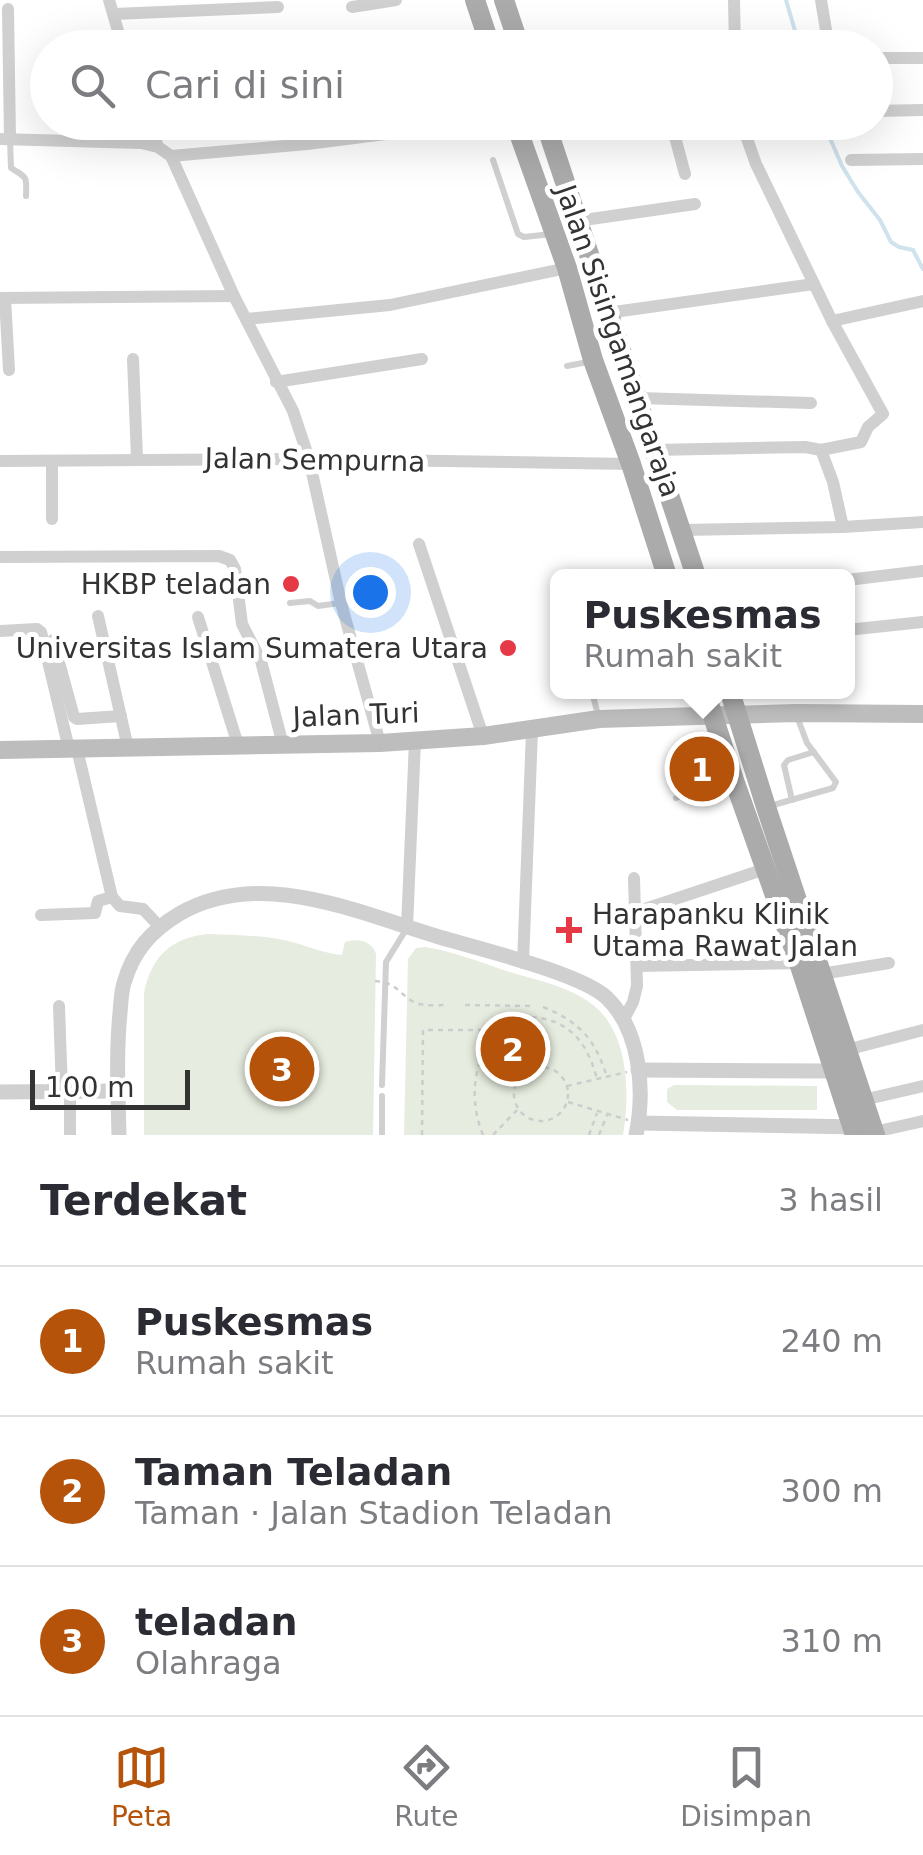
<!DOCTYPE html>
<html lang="id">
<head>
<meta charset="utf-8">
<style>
  body { margin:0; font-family:"DejaVu Sans",sans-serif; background:#f7f7f7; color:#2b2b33 }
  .scale { position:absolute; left:30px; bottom:25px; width:160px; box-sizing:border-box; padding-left:10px; border:5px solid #333; border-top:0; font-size:28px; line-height:35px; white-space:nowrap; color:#333; -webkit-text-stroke:8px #fff; paint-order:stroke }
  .you { position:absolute; left:370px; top:592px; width:35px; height:35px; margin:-25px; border:8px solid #fff; border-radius:50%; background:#1a73e8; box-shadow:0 0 0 15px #1a73e833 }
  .badge { display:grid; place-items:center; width:65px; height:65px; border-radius:50%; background:#b45309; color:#fff; font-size:32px; font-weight:700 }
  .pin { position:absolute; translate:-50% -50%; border:5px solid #fff; box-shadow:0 2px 10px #0006 }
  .popup { position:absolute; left:550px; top:569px; width:305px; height:130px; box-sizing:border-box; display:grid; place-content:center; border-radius:15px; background:#fff; filter:drop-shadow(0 2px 8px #0005); font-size:32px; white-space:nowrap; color:#7c7c81 }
  .popup b { font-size:38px; color:#2b2b33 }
  .popup::after { content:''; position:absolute; left:50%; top:100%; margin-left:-20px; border:20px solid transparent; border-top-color:#fff }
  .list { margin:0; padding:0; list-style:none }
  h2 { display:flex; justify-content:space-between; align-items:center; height:130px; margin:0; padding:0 40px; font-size:42px }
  h2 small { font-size:32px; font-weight:400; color:#7c7c81 }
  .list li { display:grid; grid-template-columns:65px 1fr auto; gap:30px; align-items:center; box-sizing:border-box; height:150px; padding:0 40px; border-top:2px solid #e1e1e2 }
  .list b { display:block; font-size:38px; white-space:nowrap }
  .list p { margin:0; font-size:32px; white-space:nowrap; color:#7c7c81 }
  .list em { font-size:32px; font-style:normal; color:#7c7c81 }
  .icon { flex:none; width:55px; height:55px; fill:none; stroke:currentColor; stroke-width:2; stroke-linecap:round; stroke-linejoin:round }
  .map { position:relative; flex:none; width:923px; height:1135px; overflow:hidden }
  .search { position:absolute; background:#fff; box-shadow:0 10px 40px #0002; left:30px; right:30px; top:30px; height:110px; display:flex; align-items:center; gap:25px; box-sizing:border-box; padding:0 35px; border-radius:55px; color:#7c7c81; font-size:38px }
  .sheet { height:580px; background:#fff }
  nav { display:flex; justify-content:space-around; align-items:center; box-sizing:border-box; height:140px; border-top:2px solid #e1e1e2; background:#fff; font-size:28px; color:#7c7c81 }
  nav a { display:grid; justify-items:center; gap:5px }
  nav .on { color:#b45309 }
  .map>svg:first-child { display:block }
  .green { fill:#e6ecdf }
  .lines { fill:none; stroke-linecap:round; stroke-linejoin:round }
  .stream { stroke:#cfe2ee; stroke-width:4 }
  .path { stroke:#cdcdcd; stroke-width:2.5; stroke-dasharray:5 5; stroke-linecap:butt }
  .service { stroke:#d0d0d0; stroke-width:6 }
  .minor { stroke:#d0d0d0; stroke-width:12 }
  .tertiary { stroke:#d0d0d0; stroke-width:15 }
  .secondary { stroke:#bdbdbd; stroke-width:18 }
  .primary { stroke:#ababab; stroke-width:20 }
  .path-bridge { stroke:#cdcdcd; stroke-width:2.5; stroke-dasharray:5 5; stroke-linecap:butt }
  .poi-dot { fill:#e63946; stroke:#fff; stroke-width:4 }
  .labels { text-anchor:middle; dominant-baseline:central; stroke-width:10; stroke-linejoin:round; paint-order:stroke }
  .street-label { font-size:28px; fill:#333; stroke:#fff }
  .poi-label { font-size:28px; fill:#333; stroke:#fff; text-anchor:end }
</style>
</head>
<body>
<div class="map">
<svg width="923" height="1135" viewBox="0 0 923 1135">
  <rect width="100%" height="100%" fill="#fff"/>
  <g class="green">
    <path d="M207,934C234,935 261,935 288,941C305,945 326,954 342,955L345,942C358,938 372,941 376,954L373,1135H144V993C151,958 170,938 207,934Z"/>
    <path d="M425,947C452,951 480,962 506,971C535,980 569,986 593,1005C629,1033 630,1094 623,1135H404L408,959L416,948Z"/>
    <polygon points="674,1085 817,1086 817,1110 677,1110 667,1102 667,1089"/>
  </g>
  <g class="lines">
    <g class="stream">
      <polyline points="786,0 800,48"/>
      <polyline points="823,122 842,166 858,192 880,220 891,242 899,247 913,250 923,269"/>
    </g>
    <g class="path">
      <polyline points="465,1005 535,1006"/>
      <path d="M543,1007C580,1022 595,1039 607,1077"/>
      <polyline points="489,1047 517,1079"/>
      <circle cx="541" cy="1094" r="27"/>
      <polyline points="567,1086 627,1072"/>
      <polyline points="568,1102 628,1120"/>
      <polyline points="422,1135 423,1030 495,1030"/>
      <path d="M483,1135C466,1093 475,1048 510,1018C558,1012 585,1032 597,1079"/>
      <polyline points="493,1135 517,1110"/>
      <polyline points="589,1135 597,1113"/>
      <polyline points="599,1135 607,1115"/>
    </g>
    <g class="service">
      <polyline points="528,48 558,36 568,38 575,48"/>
      <path d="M10,140L11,168C27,178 27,176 26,196"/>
      <polyline points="493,160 518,234 524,237 552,234"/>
      <polyline points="567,366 588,362"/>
      <polyline points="290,603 310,601 318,606 340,603"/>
      <polyline points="592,692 598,715"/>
      <polyline points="701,790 702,789"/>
      <polyline points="676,798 685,795"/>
      <polyline points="792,800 784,765 788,760 814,752"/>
      <polyline points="770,806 833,788 836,782 807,743 796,714"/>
      <polyline points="382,1085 386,962 407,928"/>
      <polyline points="382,1135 382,1096"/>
    </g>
    <g class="minor">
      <polyline points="109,0 123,48"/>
      <polyline points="734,0 735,48"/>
      <polyline points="821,0 829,48"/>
      <polyline points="352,7 396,0"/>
      <polyline points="8,9 10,139"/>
      <polyline points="114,14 278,7"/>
      <polyline points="187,48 208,48"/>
      <polyline points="876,58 923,58"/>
      <polyline points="876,111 923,110"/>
      <polyline points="149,122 158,147"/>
      <polyline points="302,122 307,144"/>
      <polyline points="671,122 685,174"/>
      <polyline points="741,122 756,164 832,321 883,414 868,427 861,442 821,450"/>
      <polyline points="550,136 601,122"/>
      <polyline points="0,139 141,143 158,147 171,156 307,144 480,122"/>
      <polyline points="171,156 234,296 293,411 309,459 341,603 380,743"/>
      <polyline points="851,160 923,159"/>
      <polyline points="577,221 695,204"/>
      <polyline points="0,298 234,296"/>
      <polyline points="5,298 9,370"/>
      <polyline points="607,313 814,284"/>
      <polyline points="246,319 390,305 567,268"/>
      <polyline points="832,321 923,301"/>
      <polyline points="133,359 137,458"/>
      <polyline points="276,382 422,359"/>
      <polyline points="638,398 811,403"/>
      <polyline points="654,450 805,447 821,450 833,482 843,527"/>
      <polyline points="0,461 309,459 631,464"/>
      <polyline points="52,519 52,461"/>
      <polyline points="682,530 843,527 923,522"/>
      <polyline points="419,544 483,736"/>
      <polyline points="0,557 219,556 230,560 235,569 242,624 261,661 283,745"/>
      <polyline points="847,580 923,571"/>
      <polyline points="98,616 128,748"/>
      <polyline points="198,617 238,745"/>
      <polyline points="847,630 923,622"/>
      <polyline points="0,631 37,629 41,632 69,749"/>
      <polyline points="53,640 74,717 77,719 121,716"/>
      <polyline points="77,749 112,897 120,906 143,909 159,926"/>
      <polyline points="636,912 765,869"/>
      <polyline points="41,915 95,913 98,901 112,897"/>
      <polyline points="407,927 415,741"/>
      <polyline points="523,963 532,731"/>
      <polyline points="637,966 799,963"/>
      <polyline points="821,974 889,963"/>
      <polyline points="59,1006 62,1092"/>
      <polyline points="624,1019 633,1002 637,986 634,878"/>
      <polyline points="846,1050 923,1030"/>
      <polyline points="863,1100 923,1086"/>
      <polyline points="874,1132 923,1121"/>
      <polyline points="70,1135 70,1092"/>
    </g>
    <g class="tertiary">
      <polyline points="638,1070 834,1071 844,1069"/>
      <polyline points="0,1092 117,1091"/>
      <polyline points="639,1123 860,1127"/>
      <path d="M119,1135C118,1095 116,1053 120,1013C121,1003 121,992 124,983C133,951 151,931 179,914C260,867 356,912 436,936C475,948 581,973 607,998C641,1031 645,1091 636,1135"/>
    </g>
    <polyline class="secondary" points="0,750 380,743 483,736 599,719 796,713 923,714"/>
    <g class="primary">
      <polyline points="475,0 491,48"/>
      <polyline points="504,0 520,48"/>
      <polyline points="515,122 567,268 593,360 631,464 667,576"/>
      <polyline points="545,122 696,576"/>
      <polyline points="705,692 734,780 799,963 855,1135"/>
      <polyline points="730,692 766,807 875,1135"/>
    </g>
    <path class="path-bridge" d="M375,981C397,983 396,991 412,1001C422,1007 435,1005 446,1005"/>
  </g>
  <g class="poi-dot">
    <circle cx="291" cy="584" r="10"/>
    <circle cx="508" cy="648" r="10"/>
    <path d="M564 915h10v10h10v10h-10v10h-10v-10h-10v-10h10z"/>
  </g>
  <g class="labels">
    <g class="street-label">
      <text transform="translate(618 341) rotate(71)">Jalan Sisingamangaraja</text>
      <text transform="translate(315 460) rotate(1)">Jalan Sempurna</text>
      <text transform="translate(356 715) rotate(-2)">Jalan Turi</text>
    </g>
    <g class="poi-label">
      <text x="271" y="584">HKBP teladan</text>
      <text x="488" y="648">Universitas Islam Sumatera Utara</text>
      <text x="592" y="914" text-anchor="start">Harapanku Klinik<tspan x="592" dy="32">Utama Rawat Jalan</tspan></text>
    </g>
  </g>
</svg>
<div class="scale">100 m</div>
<div class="you"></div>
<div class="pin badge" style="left:702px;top:769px">1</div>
<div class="popup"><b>Puskesmas</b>Rumah sakit</div>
<div class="pin badge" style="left:513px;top:1049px">2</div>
<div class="pin badge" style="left:282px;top:1069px">3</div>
<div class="search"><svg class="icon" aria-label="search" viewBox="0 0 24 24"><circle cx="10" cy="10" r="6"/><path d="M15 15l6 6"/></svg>Cari di sini</div>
</div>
<section class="sheet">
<h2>Terdekat<small>3 hasil</small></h2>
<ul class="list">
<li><span class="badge">1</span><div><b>Puskesmas</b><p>Rumah sakit</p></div><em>240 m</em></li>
<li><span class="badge">2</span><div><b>Taman Teladan</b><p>Taman · Jalan Stadion Teladan</p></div><em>300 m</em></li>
<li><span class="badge">3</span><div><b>teladan</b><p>Olahraga</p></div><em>310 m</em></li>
</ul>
</section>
<nav>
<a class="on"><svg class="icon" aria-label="map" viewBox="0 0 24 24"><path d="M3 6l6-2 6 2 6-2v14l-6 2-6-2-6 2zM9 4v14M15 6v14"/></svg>Peta</a>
<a><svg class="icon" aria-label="directions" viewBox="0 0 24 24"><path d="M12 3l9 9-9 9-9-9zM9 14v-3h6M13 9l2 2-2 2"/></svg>Rute</a>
<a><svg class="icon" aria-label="saved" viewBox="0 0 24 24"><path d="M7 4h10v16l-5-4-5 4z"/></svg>Disimpan</a>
</nav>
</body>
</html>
